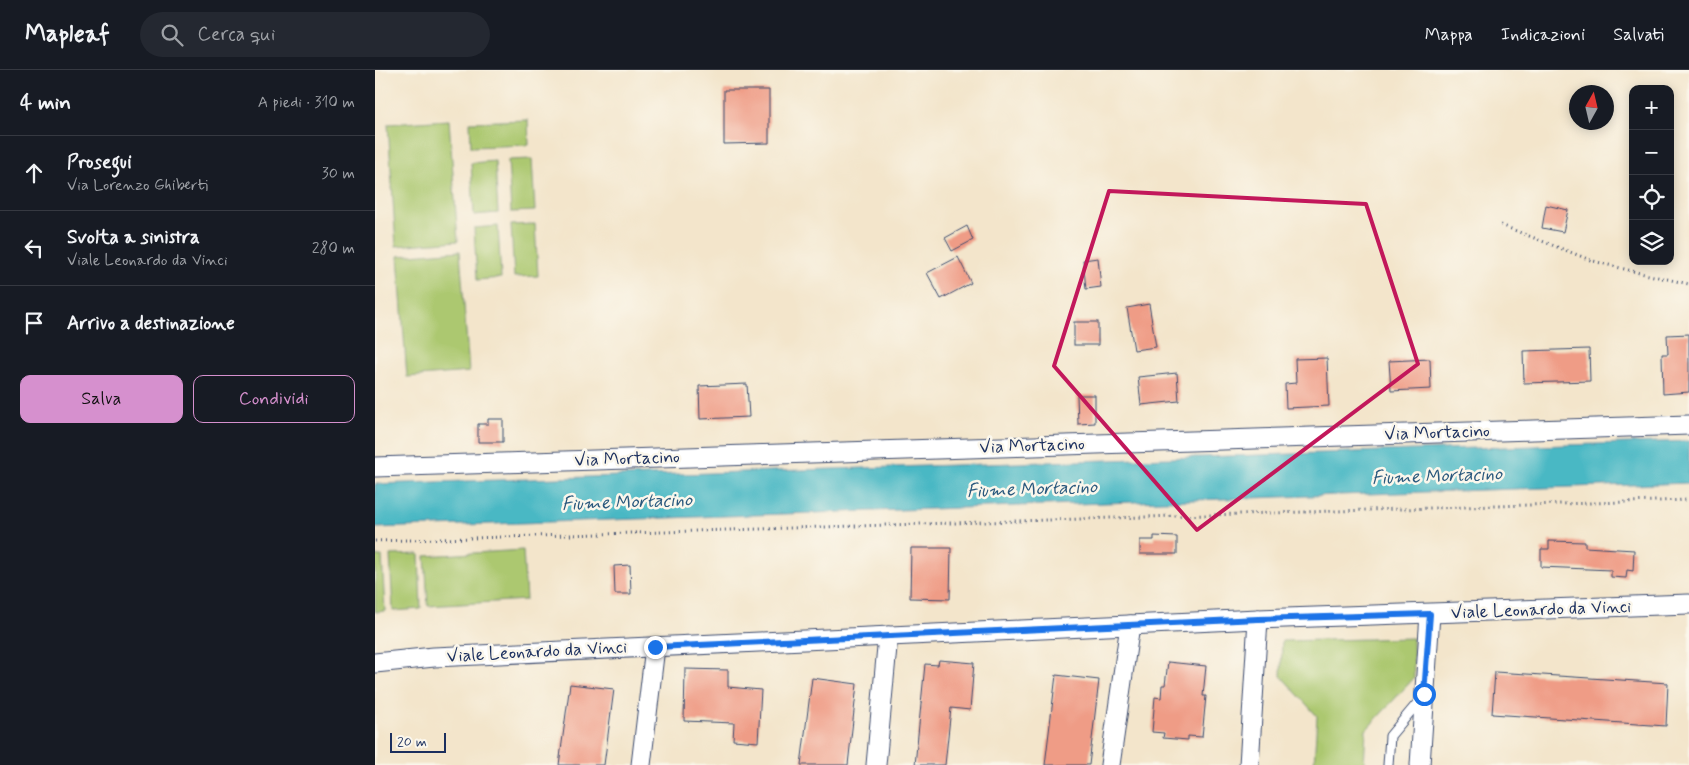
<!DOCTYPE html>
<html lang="it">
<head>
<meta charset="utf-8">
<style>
  body { margin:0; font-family:Mynerve,sans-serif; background:#242831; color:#f1f3f6 }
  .controls { position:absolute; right:15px; top:15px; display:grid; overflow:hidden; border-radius:10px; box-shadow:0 2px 12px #0003 }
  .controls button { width:45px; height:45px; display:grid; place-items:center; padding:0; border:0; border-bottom:1px solid #363941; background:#171b24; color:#f1f3f6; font:25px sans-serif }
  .compass { position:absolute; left:1194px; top:15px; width:45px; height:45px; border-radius:50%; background:#171b24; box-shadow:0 2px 12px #0003; rotate:8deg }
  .scale { position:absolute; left:15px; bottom:12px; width:56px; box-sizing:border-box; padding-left:5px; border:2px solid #1b2f5e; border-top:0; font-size:14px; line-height:18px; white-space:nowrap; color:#1b2f5e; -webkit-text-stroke:4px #fbf7ec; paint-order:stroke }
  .stop { position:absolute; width:15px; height:15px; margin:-11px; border:4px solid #1a73e8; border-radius:50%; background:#fff }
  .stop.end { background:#1a73e8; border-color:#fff; box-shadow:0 1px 5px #0008 }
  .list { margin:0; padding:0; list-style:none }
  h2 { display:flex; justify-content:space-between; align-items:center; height:65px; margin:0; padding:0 20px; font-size:21px }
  h2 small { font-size:16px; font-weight:400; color:#9ea1a6 }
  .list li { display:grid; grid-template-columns:32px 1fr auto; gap:15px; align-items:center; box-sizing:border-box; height:75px; padding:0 20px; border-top:1px solid #363941 }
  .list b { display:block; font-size:19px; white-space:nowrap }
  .list p { margin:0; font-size:16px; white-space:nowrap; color:#9ea1a6 }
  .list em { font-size:16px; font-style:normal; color:#9ea1a6 }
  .actions { display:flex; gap:10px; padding:15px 20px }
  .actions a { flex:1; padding:11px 0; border:1px solid #d690ce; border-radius:10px; text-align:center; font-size:18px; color:#d690ce }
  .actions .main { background:#d690ce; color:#111 }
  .icon { flex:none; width:28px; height:28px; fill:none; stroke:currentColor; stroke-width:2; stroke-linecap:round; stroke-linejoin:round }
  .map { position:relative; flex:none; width:1314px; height:695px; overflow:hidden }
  header { display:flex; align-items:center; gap:30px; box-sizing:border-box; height:70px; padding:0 25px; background:#171b24; border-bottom:1px solid #363941 }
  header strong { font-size:24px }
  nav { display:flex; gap:28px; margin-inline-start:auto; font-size:18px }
  .search { width:350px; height:45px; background:#242831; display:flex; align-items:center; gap:12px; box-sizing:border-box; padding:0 18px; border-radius:28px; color:#9ea1a6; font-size:19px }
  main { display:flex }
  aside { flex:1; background:#171b24 }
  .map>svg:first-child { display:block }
  .green { fill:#acc86f; stroke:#647c66 }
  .water { fill:#4ab8c4; stroke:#327491 }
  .building { fill:#ef9c86 }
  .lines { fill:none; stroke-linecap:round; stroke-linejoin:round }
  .service-casing { stroke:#3b4a6e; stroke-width:11 }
  .minor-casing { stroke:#3b4a6e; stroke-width:21 }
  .path { stroke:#3b4a6e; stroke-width:3; stroke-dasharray:1 4; stroke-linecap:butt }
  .service { stroke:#fff; stroke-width:9 }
  .minor { stroke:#fff; stroke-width:19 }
  .route { stroke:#1a73e8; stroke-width:6 }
  .marked { fill:none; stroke:#c2185b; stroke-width:4; stroke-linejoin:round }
  .labels { text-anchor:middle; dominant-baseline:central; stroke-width:5; stroke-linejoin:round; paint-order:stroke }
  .street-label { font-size:18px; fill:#1b2f5e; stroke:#fbf7ec }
  .water-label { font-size:19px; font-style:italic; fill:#29587d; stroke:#fbf7ec }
</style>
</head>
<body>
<header>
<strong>Mapleaf</strong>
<div class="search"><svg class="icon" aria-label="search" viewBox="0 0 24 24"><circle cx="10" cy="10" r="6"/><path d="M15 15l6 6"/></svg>Cerca qui</div>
<nav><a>Mappa</a><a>Indicazioni</a><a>Salvati</a></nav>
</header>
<main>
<aside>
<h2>4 min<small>A piedi · 310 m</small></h2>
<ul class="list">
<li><svg class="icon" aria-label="ahead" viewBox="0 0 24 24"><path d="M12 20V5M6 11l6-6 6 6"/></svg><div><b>Prosegui</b><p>Via Lorenzo Ghiberti</p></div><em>30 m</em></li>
<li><svg class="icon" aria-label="left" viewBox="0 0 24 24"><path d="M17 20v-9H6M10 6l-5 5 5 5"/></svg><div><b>Svolta a sinistra</b><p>Viale Leonardo da Vinci</p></div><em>280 m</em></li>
<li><svg class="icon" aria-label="arrive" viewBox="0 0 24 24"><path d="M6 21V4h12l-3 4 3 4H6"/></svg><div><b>Arrivo a destinazione</b></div></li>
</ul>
<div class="actions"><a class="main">Salva</a><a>Condividi</a></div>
</aside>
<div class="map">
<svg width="1314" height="695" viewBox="0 0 1314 695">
  <rect width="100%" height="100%" fill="#fbf7ec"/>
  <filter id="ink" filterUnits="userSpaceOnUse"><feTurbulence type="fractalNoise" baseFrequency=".02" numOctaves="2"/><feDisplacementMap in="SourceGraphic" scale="10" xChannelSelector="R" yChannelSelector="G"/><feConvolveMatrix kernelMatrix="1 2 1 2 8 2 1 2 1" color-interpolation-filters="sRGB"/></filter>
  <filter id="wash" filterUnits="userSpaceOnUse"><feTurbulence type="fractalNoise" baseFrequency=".0096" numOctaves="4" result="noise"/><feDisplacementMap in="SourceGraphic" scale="20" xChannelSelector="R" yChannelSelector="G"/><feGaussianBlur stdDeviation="1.12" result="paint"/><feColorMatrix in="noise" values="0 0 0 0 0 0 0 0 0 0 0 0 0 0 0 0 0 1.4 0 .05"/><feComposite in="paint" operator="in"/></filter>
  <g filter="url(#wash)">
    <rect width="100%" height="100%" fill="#f3e5cb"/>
    <g class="green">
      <polygon points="74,50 83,171 21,176 13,54"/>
      <polygon points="153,50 154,75 96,77 95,52"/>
      <polygon points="157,89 160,141 136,142 133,90"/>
      <polygon points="120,91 123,143 99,145 96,93"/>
      <polygon points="160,154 163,206 139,207 136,155"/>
      <polygon points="123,156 126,208 102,210 99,158"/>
      <polygon points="85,181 94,302 32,307 23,186"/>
      <polygon points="148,480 151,530 53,536 50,486"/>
      <polygon points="44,484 46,539 18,541 15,485"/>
      <polygon points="0,486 7,486 10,541 0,542"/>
      <polygon points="1038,568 1039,608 991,660 989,695 939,695 942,646 906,606 907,571"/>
    </g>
    <polygon class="water" points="1314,371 1314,413 0,458 0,414"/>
    <g id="blocks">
      <g class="building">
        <polygon points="349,20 394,20 394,73 349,74"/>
        <polygon points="1171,135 1193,140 1188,162 1167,158"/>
        <polygon points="592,156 598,170 577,181 570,168"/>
        <polygon points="583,187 596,213 566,229 552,203"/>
        <polygon points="723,188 726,217 711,219 708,190"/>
        <polygon points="774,234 781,277 759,280 752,238"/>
        <rect x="699" y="252" width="24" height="23"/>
        <polygon points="1314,264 1314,322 1288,324 1287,284 1293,284 1292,265"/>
        <polygon points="1214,279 1215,311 1149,313 1148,281"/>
        <polygon points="952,288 954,336 911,338 910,314 921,313 920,289"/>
        <polygon points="1055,289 1056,319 1016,321 1014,291"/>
        <polygon points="802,303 804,331 766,335 763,307"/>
        <polygon points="372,314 374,347 325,349 324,316"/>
        <polygon points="702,325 720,325 720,353 703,354"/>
        <polygon points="113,349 128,349 128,372 103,372 103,354 113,354"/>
        <polygon points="779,466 802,467 802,484 765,484 765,470 779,470"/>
        <polygon points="1174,471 1210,472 1210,477 1259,480 1258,501 1252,500 1251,508 1236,507 1236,500 1166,497 1166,479 1174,479"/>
        <polygon points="536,478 576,478 575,529 535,528"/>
        <polygon points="255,495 256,524 240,524 239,496"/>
        <polygon points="564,590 599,593 595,640 576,638 570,695 540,695 550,594 563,595"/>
        <polygon points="793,592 831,596 828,626 831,626 827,667 813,666 813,670 788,668 789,663 777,662 780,627 786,628 787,615 790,615"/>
        <polygon points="310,599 353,600 353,617 386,620 383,672 358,670 359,653 309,651"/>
        <polygon points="1120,602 1293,613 1291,656 1117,644"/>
        <polygon points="681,605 724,610 714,695 670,695"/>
        <polygon points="437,608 482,614 473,695 426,695"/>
        <polygon points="195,614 239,619 229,695 184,695"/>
      </g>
    </g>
  </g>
  <g filter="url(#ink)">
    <use href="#blocks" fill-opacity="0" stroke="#3b4a6e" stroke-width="1"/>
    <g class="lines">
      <g class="service-casing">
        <polyline id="service" points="1013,695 1015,666 1046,629"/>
      </g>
      <g class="minor-casing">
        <g id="minor">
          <polyline points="0,397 1314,355"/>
          <polyline points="0,593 59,587 883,549 1314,534"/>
          <polyline points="266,695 280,577"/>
          <polyline points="501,695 513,566"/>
          <polyline points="735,695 755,555"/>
          <polyline points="874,695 883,549"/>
          <polyline points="1045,695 1055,544"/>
        </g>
      </g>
      <g class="path">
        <polyline points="1126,155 1218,191 1265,203 1314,214"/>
        <polyline points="0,471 1314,430"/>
      </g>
      <use href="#service" class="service"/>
      <use href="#minor" class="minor"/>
    </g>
  </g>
  <g class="lines" filter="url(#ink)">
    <polyline class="route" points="280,577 883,549 1055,544 1049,624"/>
  </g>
  <path class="marked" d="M734,121L991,134L1043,294L822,460L679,296Z"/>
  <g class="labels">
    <g class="street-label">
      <text transform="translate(1062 363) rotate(-2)">Via Mortacino</text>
      <text transform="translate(657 376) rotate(-2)">Via Mortacino</text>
      <text transform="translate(252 389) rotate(-2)">Via Mortacino</text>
      <text transform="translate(1166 540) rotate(-2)">Viale Leonardo da Vinci</text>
      <text transform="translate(162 582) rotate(-3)">Viale Leonardo da Vinci</text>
    </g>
    <g class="water-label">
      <text transform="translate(1062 406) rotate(-2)">Fiume Mortacino</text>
      <text transform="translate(657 419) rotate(-2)">Fiume Mortacino</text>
      <text transform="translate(252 432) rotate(-2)">Fiume Mortacino</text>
    </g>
  </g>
</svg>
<div class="controls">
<button>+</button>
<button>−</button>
<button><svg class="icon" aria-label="locate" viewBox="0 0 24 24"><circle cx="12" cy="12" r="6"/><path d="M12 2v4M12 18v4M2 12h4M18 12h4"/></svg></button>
<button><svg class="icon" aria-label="layers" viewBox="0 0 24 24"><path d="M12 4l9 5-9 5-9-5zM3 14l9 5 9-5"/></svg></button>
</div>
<svg class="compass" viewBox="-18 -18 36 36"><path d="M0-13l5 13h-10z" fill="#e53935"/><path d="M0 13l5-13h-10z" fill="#9ea1a6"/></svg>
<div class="scale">20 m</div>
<div class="stop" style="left:1049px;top:624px"></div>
<div class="stop end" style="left:280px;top:577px"></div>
</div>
</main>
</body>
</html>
